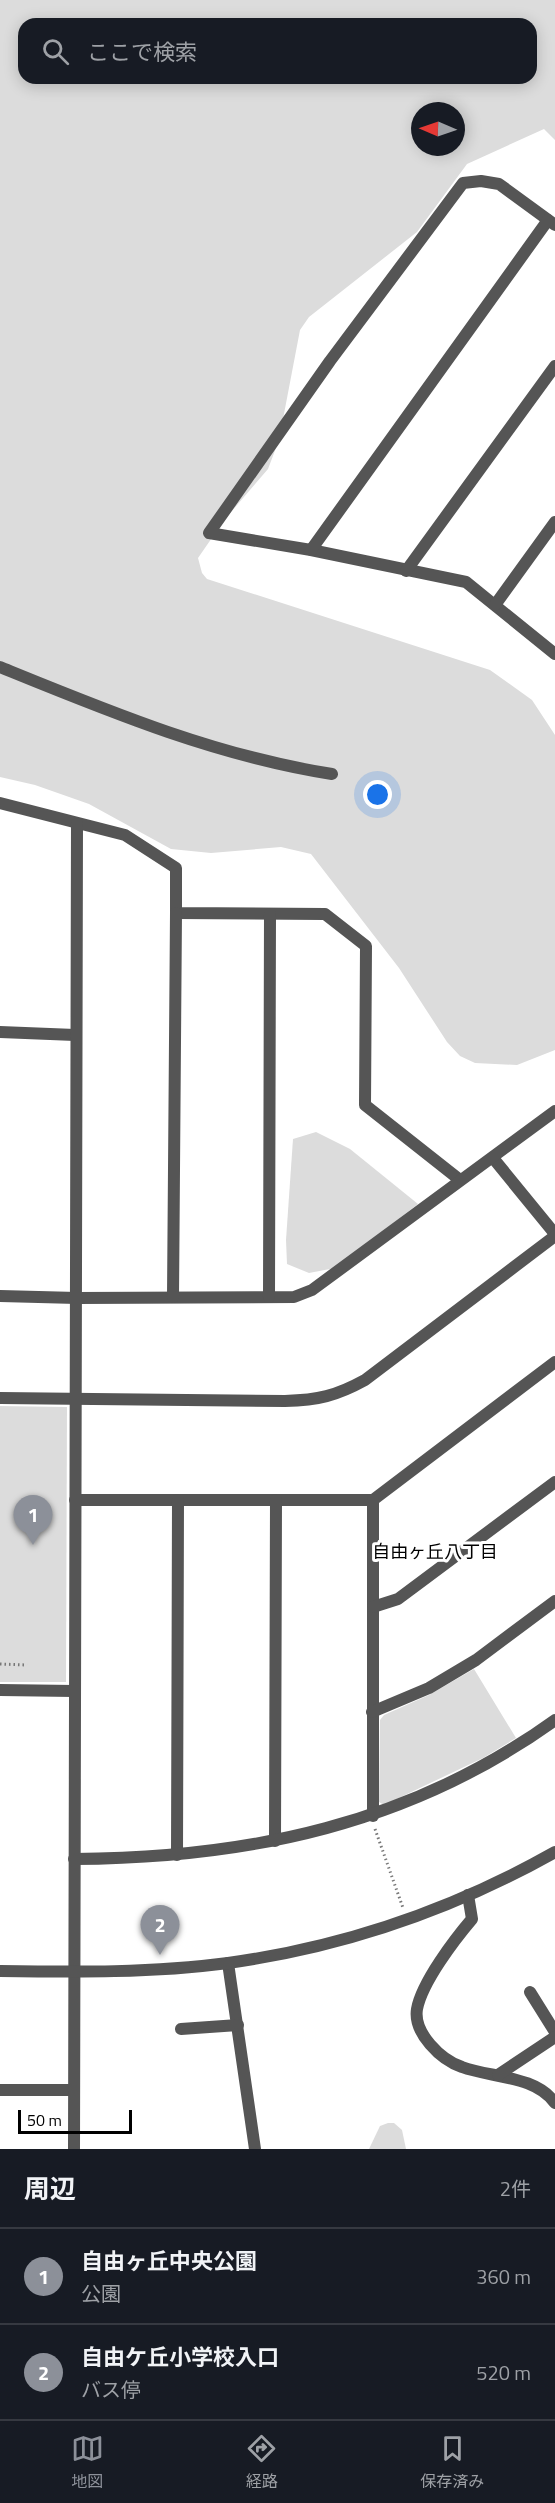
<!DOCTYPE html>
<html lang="ja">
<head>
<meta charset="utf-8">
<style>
  body { margin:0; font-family:"Titillium Web","Noto Sans JP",sans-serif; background:#20242c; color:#f1f3f6 }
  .compass { position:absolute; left:411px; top:102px; width:54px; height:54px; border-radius:50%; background:#171b24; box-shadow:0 3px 15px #0003; rotate:272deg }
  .scale { position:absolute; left:18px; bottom:15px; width:114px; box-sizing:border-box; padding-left:6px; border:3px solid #000; border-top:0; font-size:16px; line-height:21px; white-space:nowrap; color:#000; -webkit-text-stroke:4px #fff; paint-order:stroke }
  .you { position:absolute; left:378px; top:795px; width:21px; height:21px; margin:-15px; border:4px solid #fff; border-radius:50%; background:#1a73e8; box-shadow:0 0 0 9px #1a73e833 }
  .badge { display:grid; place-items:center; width:39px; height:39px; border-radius:50%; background:#8c9099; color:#fff; font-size:20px; font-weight:700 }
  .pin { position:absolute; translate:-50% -50px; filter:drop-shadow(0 2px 3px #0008) }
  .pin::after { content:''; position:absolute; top:32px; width:21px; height:18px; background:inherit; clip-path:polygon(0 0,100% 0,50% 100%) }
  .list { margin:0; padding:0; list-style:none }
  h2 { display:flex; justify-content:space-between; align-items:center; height:78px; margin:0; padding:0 24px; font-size:26px }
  h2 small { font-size:20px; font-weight:400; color:#9ea1a6 }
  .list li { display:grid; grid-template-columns:39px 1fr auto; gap:18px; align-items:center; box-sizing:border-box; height:96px; padding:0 24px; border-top:2px solid #363941 }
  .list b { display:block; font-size:22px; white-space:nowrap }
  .list p { margin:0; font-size:20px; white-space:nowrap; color:#9ea1a6 }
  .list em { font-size:20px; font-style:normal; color:#9ea1a6 }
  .icon { flex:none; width:33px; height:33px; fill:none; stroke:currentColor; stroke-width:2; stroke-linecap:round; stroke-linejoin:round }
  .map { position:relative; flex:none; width:555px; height:2149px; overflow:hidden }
  .search { position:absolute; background:#171b24; box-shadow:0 3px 15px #0003; left:18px; right:18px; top:18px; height:66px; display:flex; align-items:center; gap:15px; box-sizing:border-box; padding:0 21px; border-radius:18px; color:#9ea1a6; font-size:22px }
  .sheet { height:270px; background:#171b24 }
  nav { display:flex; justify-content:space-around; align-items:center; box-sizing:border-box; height:84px; border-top:2px solid #363941; background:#171b24; font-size:16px; color:#9ea1a6 }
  nav a { display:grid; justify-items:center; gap:3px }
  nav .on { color:#8c9099 }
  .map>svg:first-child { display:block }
  .green { fill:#dcdcdc; fill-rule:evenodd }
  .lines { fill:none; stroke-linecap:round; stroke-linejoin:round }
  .path { stroke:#777; stroke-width:3; stroke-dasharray:1.5 3; stroke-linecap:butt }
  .minor { stroke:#555; stroke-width:12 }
  .tertiary { stroke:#555; stroke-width:12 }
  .labels { text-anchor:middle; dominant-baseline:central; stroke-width:6; stroke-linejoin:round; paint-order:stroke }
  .neighbourhood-label { font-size:18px; fill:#000; stroke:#fff }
</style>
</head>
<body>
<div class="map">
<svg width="555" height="2149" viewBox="0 0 555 2149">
  <rect width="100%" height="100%" fill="#fff"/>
  <g class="green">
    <path d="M0,0H555V140L544,129L467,164L417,232L309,317L300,330L279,440L268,469L225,519L198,558L202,573L207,579L490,670L532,700L555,735V1050L517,1065L475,1063L460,1056L447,1042L399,968L311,854L281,847L211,853L171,849L89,804L35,785L0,777ZM24,24H531V78H24ZM420,111H456V147H420Z"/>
    <polygon points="316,1132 350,1149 418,1204 335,1268 309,1273 287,1264 286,1240 293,1139"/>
    <polygon points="0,1406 67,1407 66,1682 0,1682"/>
    <polygon points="474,1669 516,1738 483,1758 384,1805 379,1802 380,1720 384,1715 429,1695"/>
    <polygon points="388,2123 394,2123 402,2130 406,2149 369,2149 380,2126"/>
  </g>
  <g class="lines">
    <g class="path">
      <polyline points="0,1664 27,1665"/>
      <polyline points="375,1829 403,1908"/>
    </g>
    <g class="minor">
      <polyline points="555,225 499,184 481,181 463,183 330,361 209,533 311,550 466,582 555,654"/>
      <polyline points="311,550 548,220"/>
      <polyline points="406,571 555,366"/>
      <polyline points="495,605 555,522"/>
      <path d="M0,667C108,711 216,756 332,774"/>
      <polyline points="0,803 125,835 176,868 176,913 325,914 366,946 365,1105 460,1180"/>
      <polyline points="0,1032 75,1035"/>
      <polyline points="493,1158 555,1234"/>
      <polyline points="0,1296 77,1298 294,1297 312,1290 555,1111"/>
      <polyline points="173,1297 176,913"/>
      <polyline points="269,1297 270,914"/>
      <path d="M0,1398L285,1401C318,1400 336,1396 365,1380L555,1236"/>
      <polyline points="75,1500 373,1500 555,1362"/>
      <polyline points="373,1500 373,1816"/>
      <polyline points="373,1607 398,1599 555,1482"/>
      <polyline points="0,1690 74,1691"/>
      <polyline points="372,1712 429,1688 476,1660 555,1601"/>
      <polyline points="275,1841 276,1500"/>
      <polyline points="177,1855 178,1500"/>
      <path d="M74,1859C249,1858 411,1824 555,1720"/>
      <path d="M468,1895L472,1919C455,1939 422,1982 417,2009C413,2033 441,2060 462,2067C491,2078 535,2075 555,2103"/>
      <polyline points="228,1963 255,2149"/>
      <polyline points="530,1992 555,2032"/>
      <polyline points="181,2029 238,2025"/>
      <polyline points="498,2075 555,2037"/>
      <polyline points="0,2090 73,2090"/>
      <polyline points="74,2149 77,824"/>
    </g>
    <path class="tertiary" d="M0,1971C76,1972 153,1973 228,1963C343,1947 454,1909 555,1852"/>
  </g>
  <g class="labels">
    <g class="neighbourhood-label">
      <text x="435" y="1551">自由ヶ丘八丁目</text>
    </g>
  </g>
</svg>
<svg class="compass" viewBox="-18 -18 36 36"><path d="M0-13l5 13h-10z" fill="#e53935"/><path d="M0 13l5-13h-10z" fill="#9ea1a6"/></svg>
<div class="scale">50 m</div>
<div class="you"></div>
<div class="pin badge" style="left:33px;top:1545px">1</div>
<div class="pin badge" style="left:160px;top:1955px">2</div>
<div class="search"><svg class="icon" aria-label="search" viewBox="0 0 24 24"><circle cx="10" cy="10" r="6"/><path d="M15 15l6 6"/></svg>ここで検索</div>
</div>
<section class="sheet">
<h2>周辺<small>2件</small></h2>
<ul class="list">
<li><span class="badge">1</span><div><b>自由ヶ丘中央公園</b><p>公園</p></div><em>360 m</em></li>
<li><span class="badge">2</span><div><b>自由ケ丘小学校入口</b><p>バス停</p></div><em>520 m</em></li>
</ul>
</section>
<nav>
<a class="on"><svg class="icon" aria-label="map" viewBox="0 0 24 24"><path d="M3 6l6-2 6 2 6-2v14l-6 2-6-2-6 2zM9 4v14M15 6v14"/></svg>地図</a>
<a><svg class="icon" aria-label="directions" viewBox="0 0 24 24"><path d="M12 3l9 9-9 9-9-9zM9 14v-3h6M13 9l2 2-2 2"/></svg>経路</a>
<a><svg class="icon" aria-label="saved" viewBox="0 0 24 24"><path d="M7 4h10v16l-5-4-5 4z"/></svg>保存済み</a>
</nav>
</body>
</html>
